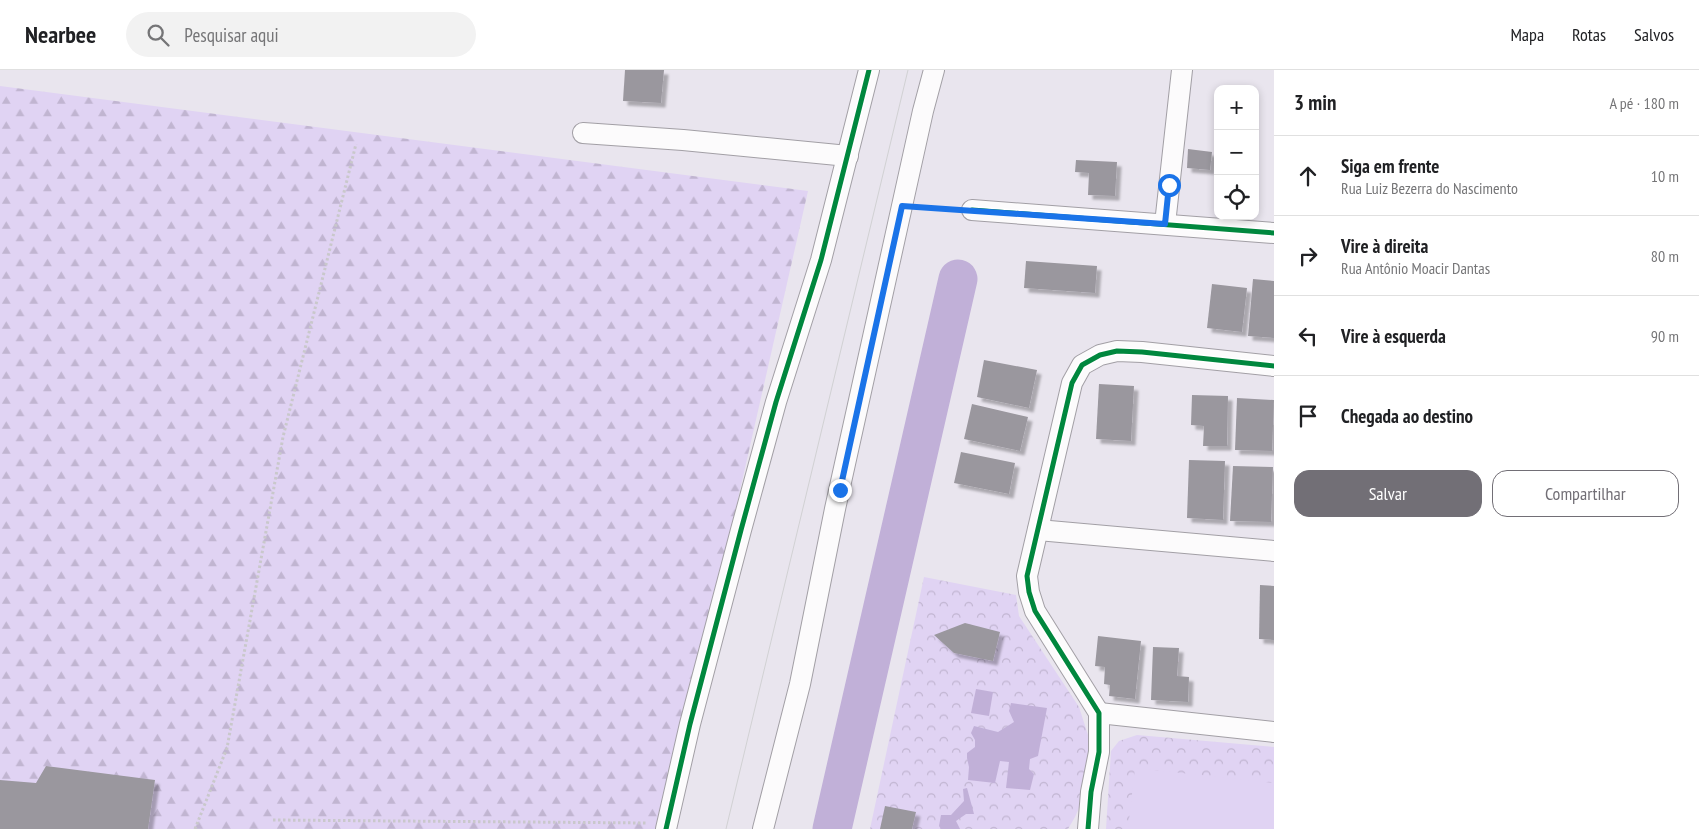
<!DOCTYPE html>
<html lang="pt">
<head>
<meta charset="utf-8">
<style>
  body { margin:0; font-family:"PT Sans Narrow",sans-serif; background:#f2f2f2; color:#202124 }
  .controls { position:absolute; right:15px; top:15px; display:grid; overflow:hidden; border-radius:10px; box-shadow:0 2px 8px #0003 }
  .controls button { width:45px; height:45px; display:grid; place-items:center; padding:0; border:0; border-bottom:1px solid #e0e0e0; background:#fff; color:#202124; font:25px sans-serif }
  .stop { position:absolute; width:15px; height:15px; margin:-11px; border:4px solid #1a73e8; border-radius:50%; background:#fff }
  .stop.end { background:#1a73e8; border-color:#fff; box-shadow:0 1px 5px #0008 }
  .list { margin:0; padding:0; list-style:none }
  h2 { display:flex; justify-content:space-between; align-items:center; height:65px; margin:0; padding:0 20px; font-size:21px }
  h2 small { font-size:16px; font-weight:400; color:#757577 }
  .list li { display:grid; grid-template-columns:32px 1fr auto; gap:15px; align-items:center; box-sizing:border-box; height:80px; padding:0 20px; border-top:1px solid #e0e0e0 }
  .list b { display:block; font-size:19px; white-space:nowrap }
  .list p { margin:0; font-size:16px; white-space:nowrap; color:#757577 }
  .list em { font-size:16px; font-style:normal; color:#757577 }
  .actions { display:flex; gap:10px; padding:15px 20px }
  .actions a { flex:1; padding:11px 0; border:1px solid #726f76; border-radius:15px; text-align:center; font-size:18px; color:#726f76 }
  .actions .main { background:#726f76; color:#fff }
  .icon { flex:none; width:28px; height:28px; fill:none; stroke:currentColor; stroke-width:2; stroke-linecap:round; stroke-linejoin:round }
  .map { position:relative; flex:none; width:1274px; height:759px; overflow:hidden }
  header { display:flex; align-items:center; gap:30px; box-sizing:border-box; height:70px; padding:0 25px; background:#fff; border-bottom:1px solid #e0e0e0 }
  header strong { font-size:24px }
  nav { display:flex; gap:28px; margin-inline-start:auto; font-size:18px }
  .search { width:350px; height:45px; background:#f2f2f2; display:flex; align-items:center; gap:12px; box-sizing:border-box; padding:0 18px; border-radius:28px; color:#757577; font-size:19px }
  main { display:flex }
  aside { flex:1; background:#fff }
  .map>svg:first-child { display:block }
  .forest { fill:url(#forest-firs) }
  .park { fill:url(#park-crowns) }
  .pitch { fill:#e0d3f3 }
  .water { fill:#c1b0d8 }
  .lines { fill:none; stroke-linecap:round; stroke-linejoin:round }
  .river { stroke:#c1b0d8; stroke-width:39 }
  .building { fill:#9a979e; filter:url(#shadow) }
  .minor-casing { stroke:#a29fa5; stroke-width:22 }
  .path { stroke:#c9c8cb; stroke-width:3; stroke-dasharray:2.5 2.5; stroke-linecap:butt }
  .minor { stroke:#fcfbfc; stroke-width:20 }
  .tram { stroke:#d1d1d3; stroke-width:1 }
  .cycleway-casing { stroke:#fff; stroke-width:8 }
  .cycleway { stroke:#00873e; stroke-width:5 }
  .route { stroke:#1a73e8; stroke-width:6 }
</style>
</head>
<body>
<header>
<strong>Nearbee</strong>
<div class="search"><svg class="icon" aria-label="search" viewBox="0 0 24 24"><circle cx="10" cy="10" r="6"/><path d="M15 15l6 6"/></svg>Pesquisar aqui</div>
<nav><a>Mapa</a><a>Rotas</a><a>Salvos</a></nav>
</header>
<main>
<div class="map">
<svg width="1274" height="759" viewBox="0 0 1274 759">
  <defs>
    <pattern id="forest-firs" width="22" height="20" patternUnits="userSpaceOnUse" patternTransform="scale(1.25)"><rect width="22" height="20" fill="#e0d3f3"/><path d="M5 1l3.5 6h-7zM16 11l3.5 6h-7z" fill="#c1b5d1"/></pattern>
    <pattern id="park-crowns" width="20" height="18" patternUnits="userSpaceOnUse" patternTransform="scale(1.25)"><rect width="20" height="18" fill="#e0d3f3"/><path d="M2 6a3 3 0 1 1 6 0M12 15a3 3 0 1 1 6 0" fill="none" stroke="#c1b5d1"/></pattern>
    <filter id="shadow"><feDropShadow dx="4.5" dy="4.5" stdDeviation="1" flood-color="#0004"/></filter>
  </defs>
  <rect width="100%" height="100%" fill="#e9e5ee"/>
  <polygon class="forest" points="0,16 808,121 663,759 0,759"/>
  <g class="park">
    <polygon points="924,507 1016,525 1019,546 1079,637 1089,668 1090,697 1085,724 1075,747 1068,759 870,759"/>
    <polygon points="1137,665 1274,677 1274,759 1106,759 1111,681 1119,671"/>
  </g>
  <polygon class="pitch" points="1135,698 1274,713 1274,759 1128,759"/>
  <g class="water">
    <polygon points="976,619 993,622 989,646 971,643"/>
    <polygon points="1011,633 1047,638 1038,686 1030,689 1029,699 1034,704 1030,720 1006,718 1009,692 1000,691 995,713 968,710 969,697 967,688 967,683 975,677 975,670 971,663 974,656 998,662 1014,652 1009,641"/>
    <polygon points="967,718 974,744 966,744 956,751 960,759 941,759 939,756 941,745 951,745 964,731 963,719"/>
  </g>
  <g class="lines">
    <polyline class="river" points="832,759 958,209"/>
  </g>
  <g class="building">
    <polygon points="625,0 664,0 661,33 623,31"/>
    <polygon points="1188,79 1212,82 1210,100 1187,98"/>
    <polygon points="1076,90 1117,92 1115,126 1088,125 1089,103 1075,102"/>
    <polygon points="1026,191 1097,196 1095,223 1024,218"/>
    <polygon points="1253,209 1274,211 1274,268 1248,266"/>
    <polygon points="1212,214 1247,218 1242,262 1207,258"/>
    <polygon points="984,290 1037,300 1029,338 977,327"/>
    <polygon points="1099,314 1134,316 1131,371 1096,369"/>
    <polygon points="1192,325 1228,326 1227,376 1203,376 1204,356 1191,355"/>
    <polygon points="1237,328 1274,330 1272,381 1235,380"/>
    <polygon points="972,334 1028,347 1020,381 964,369"/>
    <polygon points="961,382 1015,393 1009,424 954,413"/>
    <polygon points="1189,390 1225,391 1223,450 1187,448"/>
    <polygon points="1233,396 1273,397 1271,452 1230,451"/>
    <polygon points="1260,515 1274,516 1274,570 1259,569"/>
    <polygon points="965,553 1000,562 993,591 954,583 934,565"/>
    <polygon points="1098,566 1141,571 1135,629 1109,626 1110,615 1104,614 1105,597 1095,596"/>
    <polygon points="1153,577 1179,578 1177,606 1189,607 1188,632 1151,630"/>
    <polygon points="46,696 155,710 148,759 0,759 0,710 36,713"/>
    <polygon points="885,736 916,742 912,759 880,759"/>
  </g>
  <g class="lines">
    <g class="minor-casing">
      <g id="minor">
        <polyline points="583,63 683,70 848,86"/>
        <polyline points="972,140 1274,163"/>
        <polyline points="1165,154 1182,0"/>
        <polyline points="1038,460 1274,481"/>
        <polyline points="1099,643 1274,662"/>
        <polyline points="666,759 690,654 741,460 776,332 821,190 869,0"/>
        <polyline points="763,759 800,614 835,439 923,41 934,0"/>
        <polyline points="1088,759 1091,722 1099,682 1099,643 1035,541 1029,522 1027,506 1072,313 1082,295 1100,285 1117,281 1142,282 1274,296"/>
      </g>
    </g>
    <g class="path">
      <polyline points="923,137 954,139"/>
      <polyline points="273,750 648,753"/>
      <polyline points="195,759 227,678 283,367 356,74"/>
    </g>
    <use href="#minor" class="minor"/>
    <polyline class="tram" points="726,759 908,0"/>
    <g class="cycleway-casing">
      <g id="cycleway">
        <polyline points="972,140 1274,163"/>
        <polyline points="666,759 690,654 741,460 776,332 821,190 869,0"/>
        <polyline points="1088,759 1091,722 1099,682 1099,643 1035,541 1029,522 1027,506 1072,313 1082,295 1100,285 1117,281 1142,282 1274,296"/>
      </g>
    </g>
    <use href="#cycleway" class="cycleway"/>
  </g>
  <g class="lines">
    <polyline class="route" points="840,420 902,136 1165,154 1169,115"/>
  </g>
</svg>
<div class="controls">
<button>+</button>
<button>−</button>
<button><svg class="icon" aria-label="locate" viewBox="0 0 24 24"><circle cx="12" cy="12" r="6"/><path d="M12 2v4M12 18v4M2 12h4M18 12h4"/></svg></button>
</div>
<div class="stop" style="left:1169px;top:115px"></div>
<div class="stop end" style="left:840px;top:420px"></div>
</div>
<aside>
<h2>3 min<small>A pé · 180 m</small></h2>
<ul class="list">
<li><svg class="icon" aria-label="ahead" viewBox="0 0 24 24"><path d="M12 20V5M6 11l6-6 6 6"/></svg><div><b>Siga em frente</b><p>Rua Luiz Bezerra do Nascimento</p></div><em>10 m</em></li>
<li><svg class="icon" aria-label="right" viewBox="0 0 24 24"><path d="M7 20v-9h11M14 6l5 5-5 5"/></svg><div><b>Vire à direita</b><p>Rua Antônio Moacir Dantas</p></div><em>80 m</em></li>
<li><svg class="icon" aria-label="left" viewBox="0 0 24 24"><path d="M17 20v-9H6M10 6l-5 5 5 5"/></svg><div><b>Vire à esquerda</b></div><em>90 m</em></li>
<li><svg class="icon" aria-label="arrive" viewBox="0 0 24 24"><path d="M6 21V4h12l-3 4 3 4H6"/></svg><div><b>Chegada ao destino</b></div></li>
</ul>
<div class="actions"><a class="main">Salvar</a><a>Compartilhar</a></div>
</aside>
</main>
</body>
</html>
